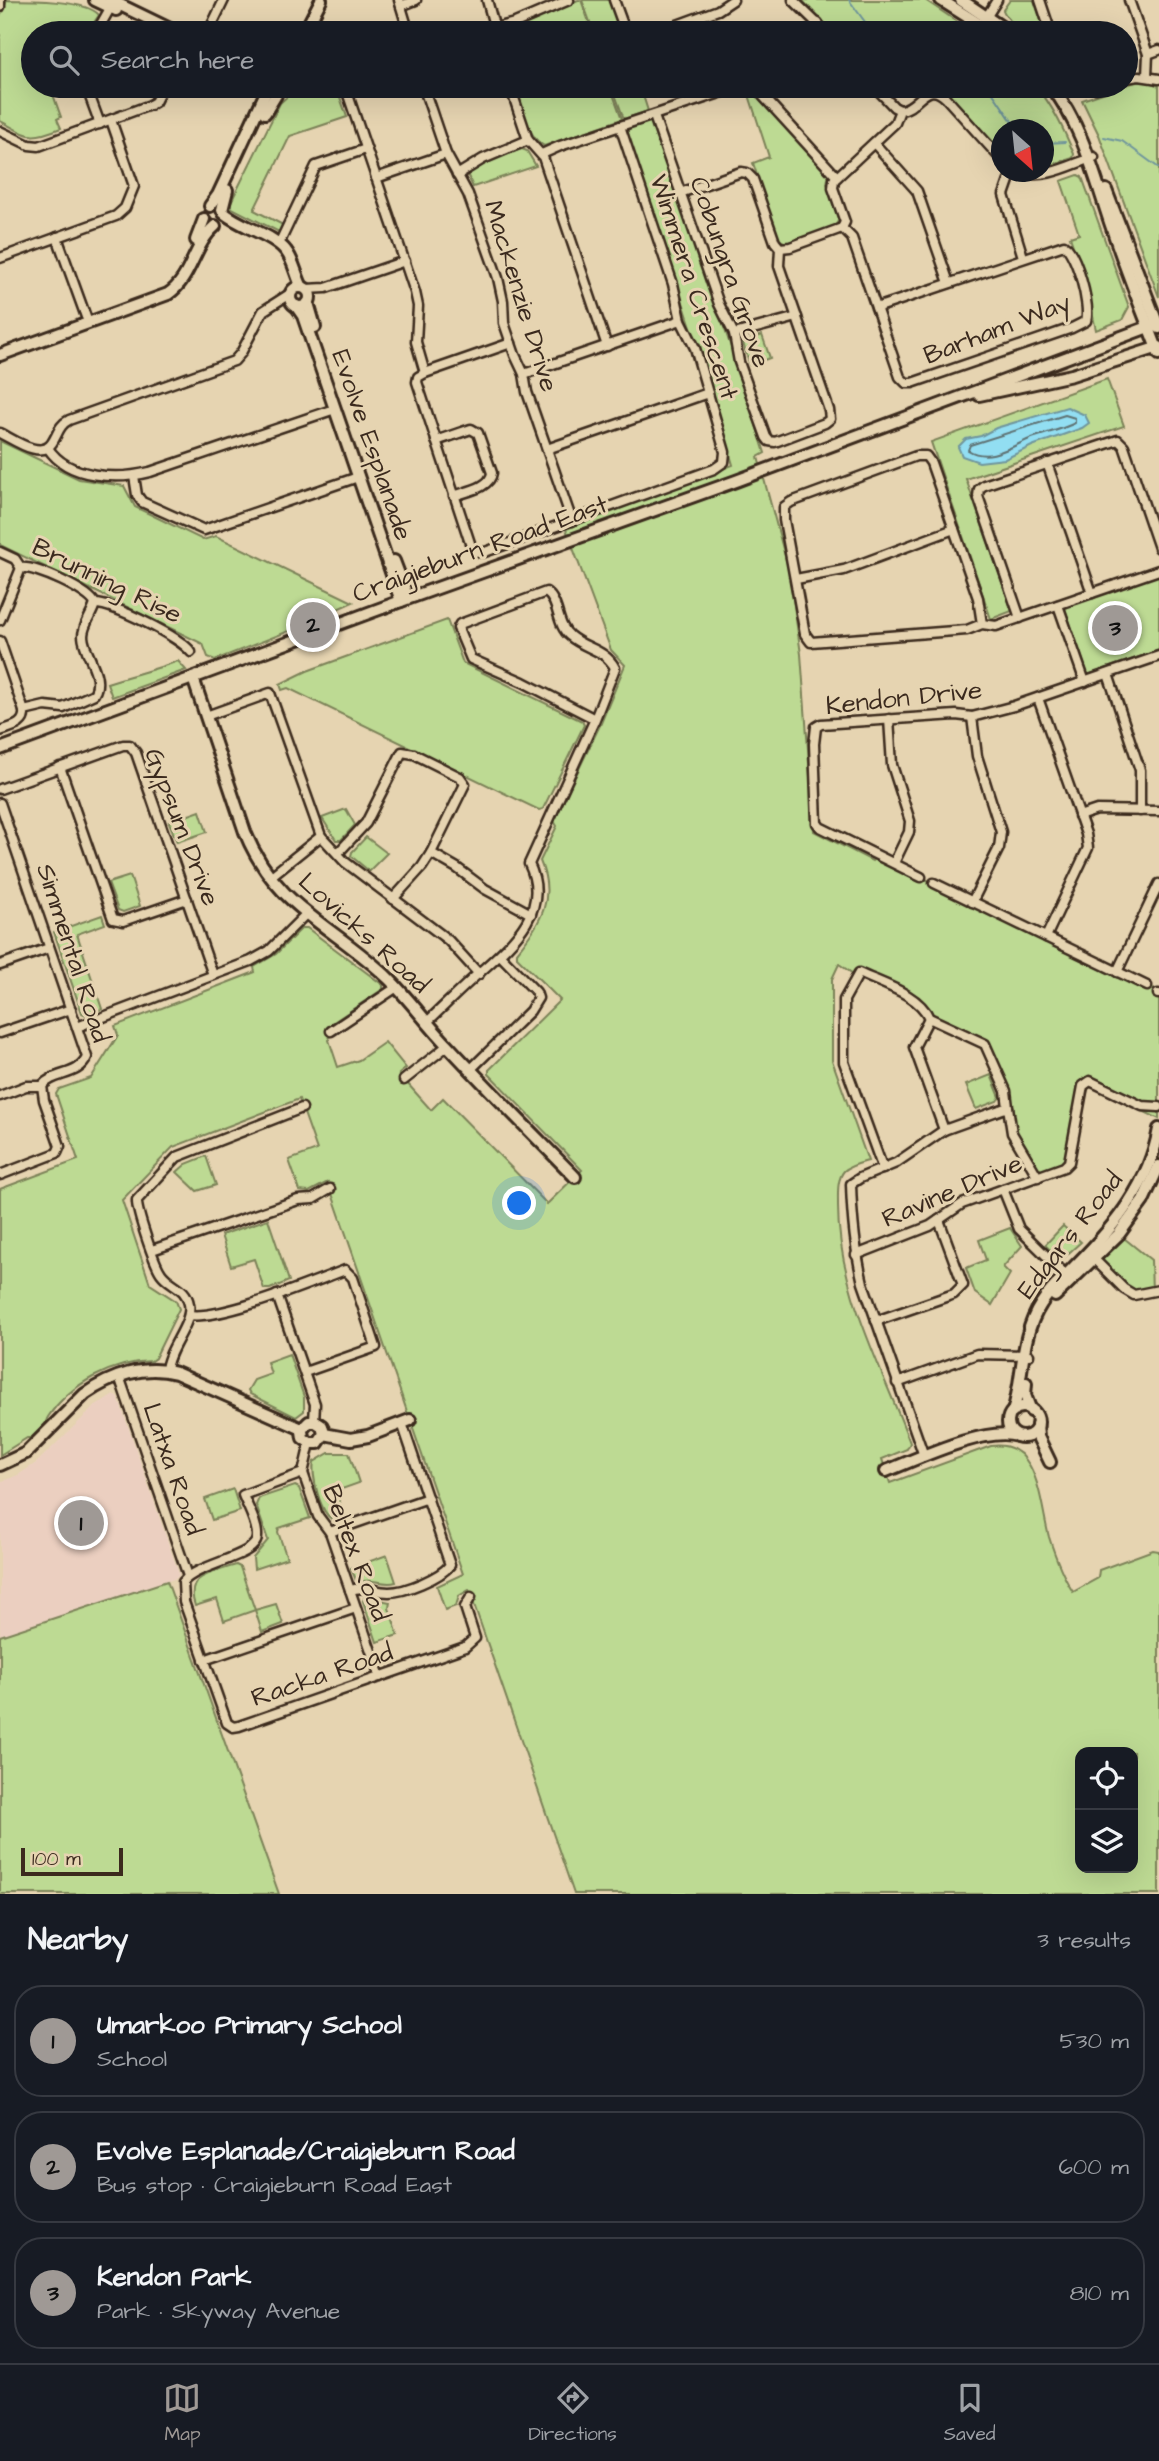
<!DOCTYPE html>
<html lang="en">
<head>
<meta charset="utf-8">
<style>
  body { margin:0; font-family:"Architects Daughter",sans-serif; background:#20242c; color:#f1f3f6 }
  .controls { position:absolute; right:21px; bottom:21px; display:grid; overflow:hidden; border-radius:14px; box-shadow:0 7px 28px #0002 }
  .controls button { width:63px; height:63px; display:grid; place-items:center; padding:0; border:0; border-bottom:2px solid #363941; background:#171b24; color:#f1f3f6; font:35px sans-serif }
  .compass { position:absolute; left:991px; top:119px; width:63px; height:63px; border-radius:50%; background:#171b24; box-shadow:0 7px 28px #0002; rotate:153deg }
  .scale { position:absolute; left:21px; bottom:18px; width:102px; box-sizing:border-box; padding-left:7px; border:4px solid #3b2a1e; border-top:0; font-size:19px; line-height:24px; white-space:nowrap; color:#3b2a1e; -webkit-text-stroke:5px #e6d4b1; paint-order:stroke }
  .you { position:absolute; left:520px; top:1204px; width:24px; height:24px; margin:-18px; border:5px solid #fff; border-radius:50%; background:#1a73e8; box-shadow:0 0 0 10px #1a73e833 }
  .badge { display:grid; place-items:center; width:46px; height:46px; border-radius:50%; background:#9f9995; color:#111; font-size:23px; font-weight:700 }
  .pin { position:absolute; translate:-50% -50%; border:4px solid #fff; box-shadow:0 2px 7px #0006 }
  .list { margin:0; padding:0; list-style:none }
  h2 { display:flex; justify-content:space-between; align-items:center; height:91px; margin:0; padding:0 28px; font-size:30px }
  h2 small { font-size:23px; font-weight:400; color:#9ea1a6 }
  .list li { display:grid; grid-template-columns:46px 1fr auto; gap:21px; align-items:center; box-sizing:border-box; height:112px; margin:0 14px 14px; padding:0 14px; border:2px solid #363941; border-radius:28px }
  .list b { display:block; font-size:26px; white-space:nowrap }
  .list p { margin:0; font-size:23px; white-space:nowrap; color:#9ea1a6 }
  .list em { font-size:23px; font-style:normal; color:#9ea1a6 }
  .icon { flex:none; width:38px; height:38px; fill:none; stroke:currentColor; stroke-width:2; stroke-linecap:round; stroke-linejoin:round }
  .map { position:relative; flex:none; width:1159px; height:1894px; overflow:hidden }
  .search { position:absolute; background:#171b24; box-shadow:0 7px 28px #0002; left:21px; right:21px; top:21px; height:77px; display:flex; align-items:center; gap:18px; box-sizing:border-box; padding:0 24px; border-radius:38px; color:#9ea1a6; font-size:26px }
  .sheet { height:469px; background:#171b24 }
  nav { display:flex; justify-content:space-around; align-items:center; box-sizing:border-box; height:98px; border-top:2px solid #363941; background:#171b24; font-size:19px; color:#9ea1a6 }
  nav a { display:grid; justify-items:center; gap:4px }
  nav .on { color:#9f9995 }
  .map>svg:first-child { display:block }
  .built { fill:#ebcfc0 }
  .green { fill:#bdda93; stroke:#7c8258; stroke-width:2; fill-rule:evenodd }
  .water { fill:#92def2; stroke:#6f969d; stroke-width:2 }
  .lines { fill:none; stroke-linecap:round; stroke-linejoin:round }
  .shore { stroke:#5e7273; stroke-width:2 }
  .stream { stroke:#6f969d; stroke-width:2 }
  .street-casing { stroke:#3b2a1e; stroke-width:13 }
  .secondary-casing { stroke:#3b2a1e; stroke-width:16 }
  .street { stroke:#e6d4b1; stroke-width:8 }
  .secondary { stroke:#e6d4b1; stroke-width:10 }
  .labels { text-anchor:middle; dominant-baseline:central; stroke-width:6; stroke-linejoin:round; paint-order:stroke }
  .street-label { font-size:26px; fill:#3b2a1e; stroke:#e6d4b1 }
</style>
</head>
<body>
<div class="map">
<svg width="1159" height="1894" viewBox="0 0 1159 1894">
  <rect width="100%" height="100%" fill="#e6d4b1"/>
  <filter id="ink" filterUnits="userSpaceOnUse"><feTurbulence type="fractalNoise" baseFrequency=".0143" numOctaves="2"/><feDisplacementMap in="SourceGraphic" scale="14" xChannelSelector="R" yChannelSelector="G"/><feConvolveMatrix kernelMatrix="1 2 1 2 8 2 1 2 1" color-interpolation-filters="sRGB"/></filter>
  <g filter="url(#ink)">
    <polygon class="built" points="114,1395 118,1397 179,1574 177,1578 0,1636 0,1482 18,1475 36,1463 94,1407"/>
    <g class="green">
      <path d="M5,0C29,0 87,0 99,15L89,30L79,33H33V86H50L61,117L57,119L61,128C28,141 30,136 0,121V16L6,3Z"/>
      <polygon points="578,0 581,0 593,33 503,33"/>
      <polygon points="582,0 611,0 622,33 594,33"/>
      <polygon points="802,0 925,0 974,33 833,33"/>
      <path d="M1010,0H1034L1045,33C1029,33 1009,26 1003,10Z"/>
      <polygon points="1135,82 1149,82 1159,86 1159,297 1099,135 1082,100"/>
      <polygon points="293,86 336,86 347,117 290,136 254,210 283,225 279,232 232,208 230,204 280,103 290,94"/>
      <path d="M515,86H610L622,119L544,146C527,137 521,103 515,86Z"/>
      <polygon points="612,86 640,86 648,111 624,119"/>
      <path d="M932,86H1036C1053,106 1064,130 1074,154L1073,158L1044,167V130H1002L1001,153L942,87Z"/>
      <polygon points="752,94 758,96 829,173 827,184 840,218 835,226 786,243 778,239 753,163 769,157 749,95"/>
      <path d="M647,122H652L732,350L765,453L758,457L789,571L801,654L814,831L872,861L876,855L1159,992V1119L1089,1085L1069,1162L1038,1177L1012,1133L1006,1091L988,1047L929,1018L915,1001L856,976L839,964L832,979V1060L868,1161C861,1163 849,1166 844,1171C837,1179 838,1193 838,1203C837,1288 881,1365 910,1443L907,1449L882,1459L890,1483L991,1446C1039,1439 1040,1504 1049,1537C1055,1556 1062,1575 1073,1592L1098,1578L1099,1570L1153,1550L1159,1551V1894H574L469,1590L459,1596L456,1606L445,1610L437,1586L463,1574L328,1182L309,1192L300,1191L289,1160L317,1150L299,1099L173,1147L122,1200L150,1284L176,1301L179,1309L155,1358L151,1361C112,1362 70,1384 48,1417C46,1420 46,1424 44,1427C41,1431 36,1435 33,1438H27L0,1455V1189L78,1160L56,1094L59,1089L91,1078L118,1035L115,1026L255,972L254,967L276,954L302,928H307L383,985V989L332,1023L329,1040L338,1067L359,1060L385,1042L406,1068L399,1074L431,1110L443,1098L547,1204L582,1170L489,1074V1070L560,1000L517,957V952C541,923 556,898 540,861L557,826L554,821L601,723L625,665L611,650L566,529L733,465L704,366L627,133L629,127ZM1080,1752H1133V1868H1080Z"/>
      <polygon points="522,149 527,151 536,166 473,187 467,174 484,161"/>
      <polygon points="1078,175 1082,177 1129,307 1122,320 1096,330 1086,284 1070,237 1079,234 1061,181"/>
      <polygon points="762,335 770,358 750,365 743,343"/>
      <polygon points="1107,379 1124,426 966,479 1012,611 991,619 931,442"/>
      <polygon points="0,441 79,479 124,486 135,507 203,540 216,536 353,602 284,633 215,660 208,657 203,644 0,545"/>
      <polygon points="1159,572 1159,650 1088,675 1064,606"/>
      <polygon points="447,620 463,663 582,721 584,725 543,809 539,810 288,688 282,690 280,684 307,671"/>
      <path d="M178,661L186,670L112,697L107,683C131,675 154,670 178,661Z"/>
      <polygon points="346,809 355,825 341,840 336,840 322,818"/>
      <polygon points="200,811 207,832 177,842 169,822"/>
      <polygon points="366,837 387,853 369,871 351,856 352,852"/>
      <polygon points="130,876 140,906 123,912 118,910 108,883"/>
      <polygon points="102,915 105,924 77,934 102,1009 86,1015 82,1013 54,932"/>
      <polygon points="991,1075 1000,1097 997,1101 976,1109 966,1085"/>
      <polygon points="206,1156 216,1185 197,1191 177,1172 186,1164"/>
      <polygon points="268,1219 289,1281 270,1289 264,1289 254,1259 231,1266 221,1235"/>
      <polygon points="1063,1226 1081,1242 1061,1260 1045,1245"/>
      <polygon points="1010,1228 1022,1246 1003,1267 1010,1274 992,1305 975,1293 966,1268 986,1260 979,1240"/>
      <polygon points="1119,1234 1151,1260 1152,1292 1134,1295 1094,1259"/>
      <polygon points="289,1354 304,1397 304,1411 296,1417 250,1394 248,1390 254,1380 271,1374 267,1362"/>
      <path d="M329,1453H349L359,1483L336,1491L345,1518C341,1520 338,1521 334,1520C320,1515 311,1474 314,1462Z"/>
      <polygon points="295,1486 299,1488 310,1518 279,1528 278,1532 287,1558 254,1569 253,1558 268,1540 256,1505 259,1498"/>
      <polygon points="233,1489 240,1511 212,1520 205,1499"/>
      <path d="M387,1555L396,1582C383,1586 372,1577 359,1582L356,1580L351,1568Z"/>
      <path d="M236,1565L240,1567L255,1610L276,1604L283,1624L262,1632L255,1610L224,1621L217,1599L195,1606C184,1574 213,1573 236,1565Z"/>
      <polygon points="167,1581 279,1894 0,1894 0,1636"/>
      <polygon points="365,1597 390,1602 389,1608 398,1635 377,1642 363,1601"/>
    </g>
    <polygon class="water" points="1067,407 1085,415 1089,423 1082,428 1032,446 1005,459 979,462 962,456 958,447 966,439 981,436 996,428"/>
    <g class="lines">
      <path class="shore" d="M1065,415L1075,418V423C1061,430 1046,433 1032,438C1012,446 989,463 968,450L970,445Z"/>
      <g class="stream">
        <polyline points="849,0 868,26 879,33"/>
        <polyline points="988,86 1018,130"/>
        <polyline points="1104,137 1122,141 1159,168"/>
        <polyline points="1044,143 1065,142"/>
      </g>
      <g class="street-casing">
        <g id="street">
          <polyline points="399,0 409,33"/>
          <polyline points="487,0 496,33"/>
          <polyline points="614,0 626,33"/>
          <polyline points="793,0 827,33"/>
          <polyline points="1040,0 1051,33"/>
          <polyline points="1129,0 1148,54 1147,76"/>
          <polyline points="401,6 416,0"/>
          <polyline points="0,7 0,0"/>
          <polyline points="984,21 997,0"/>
          <polyline points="495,28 515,23 569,0"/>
          <polyline points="96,33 113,3"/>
          <polyline points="208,33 224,0"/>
          <polyline points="655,33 718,10 733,0"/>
          <polyline points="807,33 818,23"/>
          <polyline points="1148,54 1159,50"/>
          <polyline points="1126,78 1139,76 1159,79"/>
          <polyline points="86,86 100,124"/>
          <polyline points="345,86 415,292 418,306 416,342 425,373"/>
          <polyline points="423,86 446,154 468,194 498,278 503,301 504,323 515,355 524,374 527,392 572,521"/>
          <polyline points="510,86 528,140 543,157 607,346"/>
          <polyline points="756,86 763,96 837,177"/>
          <polyline points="874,86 894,107 900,110"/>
          <polyline points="1084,86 1096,88 1104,86"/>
          <polyline points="654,116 719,304 734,334 739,362 766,437 769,441 775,442 825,423 830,419 829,410 779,266 780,248 775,242 753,179 747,173 741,172 680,193"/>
          <polyline points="0,131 29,145 39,146 150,105 155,102 163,86"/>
          <polyline points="874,143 917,191 949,283"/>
          <polyline points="542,154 560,146 741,86"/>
          <polyline points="1012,172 1004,195 1023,257"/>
          <path d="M1020,172C1045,180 1070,165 1094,157"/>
          <polyline points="457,175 483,159 528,140"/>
          <polyline points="376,178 446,154"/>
          <polyline points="57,237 86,317"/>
          <polyline points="279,244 316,166 366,149"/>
          <polyline points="780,248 790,247 842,228"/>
          <polyline points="0,258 116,216 125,208 134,186 111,120"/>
          <polyline points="306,289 326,288 405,261"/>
          <path d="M876,308L1064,245C1076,252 1091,306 1086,321L1072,328L912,383H906L900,377L852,238L842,228L845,222L833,188L834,180L895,123L900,110C919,109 925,78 946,98L1002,160"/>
          <polyline points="734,334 797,317"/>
          <polyline points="511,343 425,373 418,377 417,382 471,546 477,552 485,552 714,469 724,462 725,452 695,348 681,320 673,284 620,126"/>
          <polyline points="524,374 681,320"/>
          <path d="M0,433C13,439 41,460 52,443C58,434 59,425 69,420L234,361L241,353L263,311L291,293"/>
          <path d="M436,441L471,429L478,433L492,473C490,488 467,491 454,496"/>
          <path d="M48,448C68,479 118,480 150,472L335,409"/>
          <polyline points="547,449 708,393"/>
          <polyline points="1047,463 1092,593"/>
          <polyline points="134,476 137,495 142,502 204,530 358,477"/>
          <path d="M0,552L15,559L21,568C35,566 90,591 95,604C114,604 180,637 191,652"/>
          <polyline points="796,579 844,570 954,529"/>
          <polyline points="1058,605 1085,682"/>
          <polyline points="1020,618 978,496 979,489 984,485 1118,440 1124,446 1159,548"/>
          <polyline points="0,620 21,568"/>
          <polyline points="982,624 978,598 931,463 926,456 916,456 791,502 784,507 784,520 805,634 811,642 967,630 982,624 996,626 1159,570"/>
          <polyline points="0,641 24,711"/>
          <polyline points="1108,674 1140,770 1140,811"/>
          <polyline points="1038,698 1086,834 1088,848 1046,937"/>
          <polyline points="206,716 270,693 321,836 345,862 448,940 479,974"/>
          <polyline points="972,717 977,756 1001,832 999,848 972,902"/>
          <polyline points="889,719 892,765 910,821 909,832 894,863"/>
          <path d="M0,731C11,727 26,725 24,711L45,706L63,708L94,694C105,676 84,655 83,636C83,625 92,615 95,604"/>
          <polyline points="60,767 113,919 123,921 187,899"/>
          <polyline points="0,789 123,745 130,745 136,753 213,975"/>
          <path d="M0,803L87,1057C79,1077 54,1071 42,1086L44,1100L60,1146L57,1153L0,1175"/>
          <polyline points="1079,816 1097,810 1159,811"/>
          <polyline points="338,853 366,823 402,752 414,754 460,777 465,784 431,853 422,867 393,899"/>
          <polyline points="431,853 457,868 485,889 531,914"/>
          <polyline points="270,877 321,836"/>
          <polyline points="921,877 820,827 817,823 814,744 816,727 821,724 956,715 972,717 1014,706 1159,656"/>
          <polyline points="934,883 1147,986"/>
          <polyline points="0,965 49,948"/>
          <polyline points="1117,972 1159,884"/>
          <polyline points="1158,994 1159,994"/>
          <polyline points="929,1018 914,1047 944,1130"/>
          <path d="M427,1022C444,1006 461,989 479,973C511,944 552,911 529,864L595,719L615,668C605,649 585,649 570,636C556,625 560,602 546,592L460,624L458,628L471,659L523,682L595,719"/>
          <polyline points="77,1027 251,961 269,951 306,914"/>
          <polyline points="331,1031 397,987"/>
          <polyline points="0,1033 71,1009"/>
          <polyline points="470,1070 530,1011 538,998 536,992 500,955"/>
          <polyline points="404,1080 447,1046"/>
          <polyline points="0,1096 26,1086 42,1086"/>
          <path d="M883,1169L844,1062V1000L859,973C882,984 919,994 929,1018L985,1044L1006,1091L1008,1107"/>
          <polyline points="1003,1189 1019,1229 1069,1278"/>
          <polyline points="152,1250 298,1200 313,1199 330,1189"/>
          <polyline points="856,1255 930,1226 962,1204 1064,1167 1069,1162 1083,1086 1090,1081 1142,1106 1159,1107"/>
          <polyline points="1094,1259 1124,1289 1134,1295 1159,1290"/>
          <polyline points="277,1295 315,1404 314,1421"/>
          <path d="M189,1315C222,1320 310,1283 345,1270L353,1278L376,1347L305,1372"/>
          <polyline points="876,1321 954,1294 963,1285 939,1220"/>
          <path d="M166,1371C167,1349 193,1324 189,1304C186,1286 170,1286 161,1273C154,1263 136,1210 137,1200L177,1157L302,1108"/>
          <polyline points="119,1376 188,1576"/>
          <polyline points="897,1383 977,1354 1029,1355"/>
          <polyline points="310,1443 303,1473 318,1516 330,1532 380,1677"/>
          <path d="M924,1456L863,1283C855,1250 852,1218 851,1184L860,1178L896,1163L944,1130L1008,1107L1012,1133L1038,1177"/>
          <path d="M303,1473L243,1495C247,1506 258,1524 257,1537C257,1557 199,1563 183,1582L184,1602L227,1723L233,1727L239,1726L465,1647L475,1638L465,1607L471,1597"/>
          <polyline points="330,1532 428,1498"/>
          <path d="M350,1590C367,1585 373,1592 389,1592C405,1592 440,1578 450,1565L402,1423"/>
          <polyline points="204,1660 356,1608"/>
        </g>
      </g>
      <g class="secondary-casing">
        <g id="secondary">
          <polyline points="95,0 116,10"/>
          <polyline points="110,0 178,33"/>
          <polyline points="941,0 993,33"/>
          <polyline points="961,0 1010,33"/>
          <polyline points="304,33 321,0"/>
          <path d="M1051,86C1084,128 1095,179 1112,228C1126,271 1143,312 1159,354"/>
          <polyline points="265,113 276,95"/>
          <polyline points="1106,190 1159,328"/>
          <polyline points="210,206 218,195 267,90"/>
          <polyline points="222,210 227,190"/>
          <path d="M224,213C241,227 274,235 286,251C294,261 296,276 302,287"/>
          <polyline points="196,240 204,219"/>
          <circle cx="300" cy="297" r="10"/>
          <polyline points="308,303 315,327"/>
          <polyline points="296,306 303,316 401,601"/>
          <path d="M0,355L168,294C192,278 193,245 215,226"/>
          <polyline points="979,395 1072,375 1159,347"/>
          <polyline points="394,561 408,598"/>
          <path d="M193,678L245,832C276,909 335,926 389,979C410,1000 428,1025 449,1047C490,1091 533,1134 575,1177"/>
          <polyline points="0,749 401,601 736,481 1159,323"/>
          <polyline points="1055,1296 1119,1234 1143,1201 1159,1166"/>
          <polyline points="1026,1383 1025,1395 1031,1411"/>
          <circle cx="1023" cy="1422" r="15"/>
          <path d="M1013,1412C1024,1376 1020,1336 1041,1304C1051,1288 1065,1277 1077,1264C1116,1225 1149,1184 1159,1129"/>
          <polyline points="1037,1424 1038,1437 1050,1462"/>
          <polyline points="302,1431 303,1438 310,1443 318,1443 324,1434"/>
          <polyline points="324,1434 351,1439 368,1436 410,1420"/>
          <path d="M0,1465L26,1453L85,1394C111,1376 144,1364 176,1373L302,1429L309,1422H316L322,1426L324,1434"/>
          <path d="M886,1471C917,1459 986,1426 1017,1436"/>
        </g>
      </g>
      <use href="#street" class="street"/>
      <use href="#secondary" class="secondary"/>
    </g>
  </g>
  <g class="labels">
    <g class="street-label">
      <text transform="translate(730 272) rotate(71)">Cobungra Grove</text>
      <text transform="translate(694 287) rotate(72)">Wimmera Crescent</text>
      <text transform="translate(521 296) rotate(73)">Mackenzie Drive</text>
      <text transform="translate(997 329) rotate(-21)">Barham Way</text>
      <text transform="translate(372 445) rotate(71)">Evolve Esplanade</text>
      <text transform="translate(480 549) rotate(-20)">Craigieburn Road East</text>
      <text transform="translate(107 581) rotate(26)">Brunning Rise</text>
      <text transform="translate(904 698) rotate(-6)">Kendon Drive</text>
      <text transform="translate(182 827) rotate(69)">Gypsum Drive</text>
      <text transform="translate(364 933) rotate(42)">Lovicks Road</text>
      <text transform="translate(73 953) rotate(72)">Simmental Road</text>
      <text transform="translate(952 1191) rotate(-23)">Ravine Drive</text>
      <text transform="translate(1070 1235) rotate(-52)">Edgars Road</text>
      <text transform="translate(173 1469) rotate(71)">Latxa Road</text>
      <text transform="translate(356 1553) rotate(69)">Beltex Road</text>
      <text transform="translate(322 1675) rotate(-19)">Racka Road</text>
    </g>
  </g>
</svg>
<div class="controls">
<button><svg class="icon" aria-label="locate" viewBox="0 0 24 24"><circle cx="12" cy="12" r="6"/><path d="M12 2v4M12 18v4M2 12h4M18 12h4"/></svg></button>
<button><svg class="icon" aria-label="layers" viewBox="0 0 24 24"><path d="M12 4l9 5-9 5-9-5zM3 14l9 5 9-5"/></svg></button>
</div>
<svg class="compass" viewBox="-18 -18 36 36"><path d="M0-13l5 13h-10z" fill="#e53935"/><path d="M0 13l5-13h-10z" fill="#9ea1a6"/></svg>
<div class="scale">100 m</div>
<div class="you"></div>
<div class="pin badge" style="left:81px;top:1523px">1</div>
<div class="pin badge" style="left:313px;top:625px">2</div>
<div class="pin badge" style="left:1115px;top:628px">3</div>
<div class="search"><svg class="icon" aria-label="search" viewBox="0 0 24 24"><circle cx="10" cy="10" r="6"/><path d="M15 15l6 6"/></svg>Search here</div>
</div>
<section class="sheet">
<h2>Nearby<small>3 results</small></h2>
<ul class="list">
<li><span class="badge">1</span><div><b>Umarkoo Primary School</b><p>School</p></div><em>530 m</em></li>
<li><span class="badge">2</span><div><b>Evolve Esplanade/Craigieburn Road</b><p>Bus stop · Craigieburn Road East</p></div><em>600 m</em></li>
<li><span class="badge">3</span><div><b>Kendon Park</b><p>Park · Skyway Avenue</p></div><em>810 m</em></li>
</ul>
</section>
<nav>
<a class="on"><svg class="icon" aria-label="map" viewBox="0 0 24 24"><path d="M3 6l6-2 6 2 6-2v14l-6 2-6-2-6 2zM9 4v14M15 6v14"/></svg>Map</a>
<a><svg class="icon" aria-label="directions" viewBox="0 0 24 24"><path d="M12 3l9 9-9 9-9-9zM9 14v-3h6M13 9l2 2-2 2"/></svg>Directions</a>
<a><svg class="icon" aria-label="saved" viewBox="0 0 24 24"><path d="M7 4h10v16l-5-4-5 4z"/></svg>Saved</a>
</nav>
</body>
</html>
